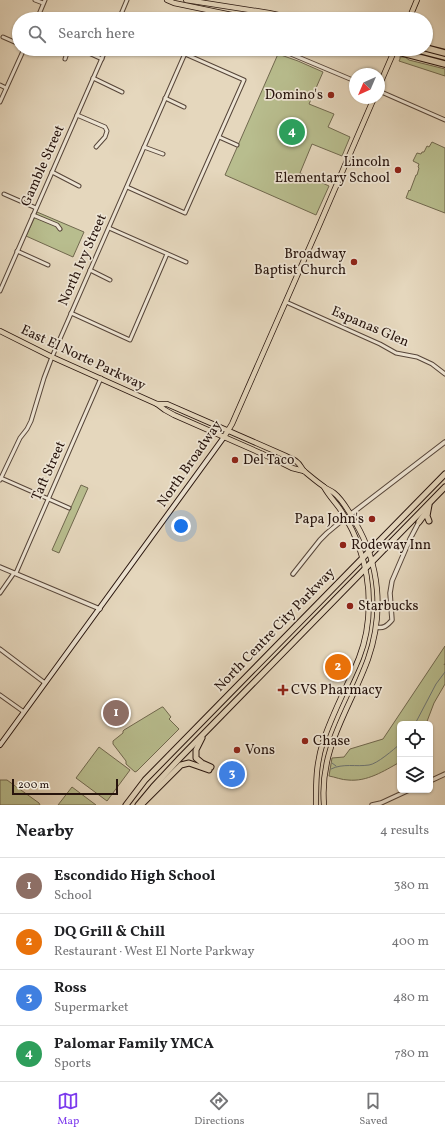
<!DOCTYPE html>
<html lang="en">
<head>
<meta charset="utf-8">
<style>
  body { margin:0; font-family:Vollkorn,serif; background:#f2f2f2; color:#202124 }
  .controls { position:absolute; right:12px; bottom:12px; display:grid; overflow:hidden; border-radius:6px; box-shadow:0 1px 3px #0004 }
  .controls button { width:36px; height:36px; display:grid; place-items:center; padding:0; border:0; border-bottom:1px solid #e0e0e0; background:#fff; color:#202124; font:20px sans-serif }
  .compass { position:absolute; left:349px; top:68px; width:36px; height:36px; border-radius:50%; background:#fff; box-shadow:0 1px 3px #0004; rotate:224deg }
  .scale { position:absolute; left:12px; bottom:10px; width:106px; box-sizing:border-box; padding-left:4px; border:2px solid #27140d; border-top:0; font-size:11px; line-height:14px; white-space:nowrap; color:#27140d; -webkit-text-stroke:3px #eee5d4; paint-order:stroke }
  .you { position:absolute; left:181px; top:526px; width:14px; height:14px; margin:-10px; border:3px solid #fff; border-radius:50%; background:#1a73e8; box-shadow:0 0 0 6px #1a73e833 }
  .badge { display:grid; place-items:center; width:26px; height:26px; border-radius:50%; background:#7c3aed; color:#fff; font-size:13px; font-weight:700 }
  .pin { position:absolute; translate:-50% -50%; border:2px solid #fff; box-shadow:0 1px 4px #0006 }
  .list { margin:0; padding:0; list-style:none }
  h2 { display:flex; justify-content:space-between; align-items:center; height:52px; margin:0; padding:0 16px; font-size:17px }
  h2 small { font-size:13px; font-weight:400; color:#757577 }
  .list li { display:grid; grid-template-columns:26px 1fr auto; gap:12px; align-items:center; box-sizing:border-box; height:56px; padding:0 16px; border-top:1px solid #e0e0e0 }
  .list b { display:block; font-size:15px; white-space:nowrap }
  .list p { margin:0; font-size:13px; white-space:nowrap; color:#757577 }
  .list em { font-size:13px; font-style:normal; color:#757577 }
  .icon { flex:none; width:22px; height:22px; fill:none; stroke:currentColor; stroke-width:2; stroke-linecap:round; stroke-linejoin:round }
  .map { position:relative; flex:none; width:445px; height:805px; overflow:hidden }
  .search { position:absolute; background:#fff; box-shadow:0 1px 3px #0004; left:12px; right:12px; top:12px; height:44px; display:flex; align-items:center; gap:10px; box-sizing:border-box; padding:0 14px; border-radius:22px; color:#757577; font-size:15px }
  .sheet { height:276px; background:#fff }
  nav { display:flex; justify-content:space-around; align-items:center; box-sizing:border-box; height:56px; border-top:1px solid #e0e0e0; background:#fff; font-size:11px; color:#757577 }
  nav a { display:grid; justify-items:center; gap:2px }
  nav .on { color:#7c3aed }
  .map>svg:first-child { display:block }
  .green { fill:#b8bd8e; stroke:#70684e }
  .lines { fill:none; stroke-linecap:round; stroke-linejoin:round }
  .stream { stroke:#6d7676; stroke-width:1 }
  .minor-casing { stroke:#564539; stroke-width:5 }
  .tertiary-casing { stroke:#564539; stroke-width:5.5 }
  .secondary-casing { stroke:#27140d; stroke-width:6 }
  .primary-casing { stroke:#27140d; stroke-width:6 }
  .trunk-casing { stroke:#27140d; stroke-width:7 }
  .motorway-casing { stroke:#27140d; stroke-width:8 }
  .minor { stroke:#eee5d4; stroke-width:3 }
  .tertiary { stroke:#eee5d4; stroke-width:3.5 }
  .secondary { stroke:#eee5d4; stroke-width:4 }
  .primary { stroke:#e5d7bd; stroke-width:4.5 }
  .trunk { stroke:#e5d7bd; stroke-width:5 }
  .motorway { stroke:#e5d7bd; stroke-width:5.5 }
  .poi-dot { fill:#8f2418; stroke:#eee5d4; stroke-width:1.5 }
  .labels { text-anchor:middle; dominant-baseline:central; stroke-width:3.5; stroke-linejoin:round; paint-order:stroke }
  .poi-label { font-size:14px; fill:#27140d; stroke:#eee5d4; text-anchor:start }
  .street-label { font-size:14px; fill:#27140d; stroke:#eee5d4 }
</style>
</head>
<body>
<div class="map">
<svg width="445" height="805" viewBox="0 0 445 805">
  <rect width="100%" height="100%" fill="#e5d7bd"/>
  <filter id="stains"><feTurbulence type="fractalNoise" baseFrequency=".005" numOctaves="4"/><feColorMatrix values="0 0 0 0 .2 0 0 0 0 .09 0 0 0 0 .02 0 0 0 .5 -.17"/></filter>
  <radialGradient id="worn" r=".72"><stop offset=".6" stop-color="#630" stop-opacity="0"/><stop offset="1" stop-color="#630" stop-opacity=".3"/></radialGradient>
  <g class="green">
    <polygon points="278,54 298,61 323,72 309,104 334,114 328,127 350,137 342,156 312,144 300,173 329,186 316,215 225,175"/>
    <polygon points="400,57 405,57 409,60 445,69 445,76 399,61 400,59"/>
    <polygon points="432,142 445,148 445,213 406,198 409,190 410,191 416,175 417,175 419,168 418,167 419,164 413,161 417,153 421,154 422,152 424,152 427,146 429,147"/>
    <polygon points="37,212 84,232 73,257 26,236"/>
    <polygon points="81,485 88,488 59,553 52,550"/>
    <path d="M445,646V663L444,665L445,664V684L434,703L426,724H400V762C384,771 367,782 348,780C342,780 335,777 329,776L332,758L344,757L350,749L383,739Z"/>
    <polygon points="162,707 163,707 171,717 169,719 179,729 137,771 135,772 126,764 126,761 113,744 113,741 123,733 123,731 124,730"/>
    <polygon points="99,747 130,770 107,801 76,778"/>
    <polygon points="0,780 7,780 39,803 40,805 0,805"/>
    <polygon points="72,787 96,805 58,805"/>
  </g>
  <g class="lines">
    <g class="stream">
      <polyline points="415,724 436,684 445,672"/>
      <polyline points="332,763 336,766"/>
      <path d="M331,769C343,763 356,767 369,765C377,764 393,750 400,744"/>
    </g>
    <g class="minor-casing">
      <g id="minor">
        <polyline points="35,0 43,3"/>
        <polyline points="37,19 45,0"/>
        <polyline points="119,19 127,0"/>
        <polyline points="203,19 208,19"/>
        <polyline points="3,37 19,44"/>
        <polyline points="80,49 102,59"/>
        <polyline points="279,49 355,81"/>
        <polyline points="65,59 67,53 70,49"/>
        <polyline points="93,78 122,92"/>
        <polyline points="0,85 6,88"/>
        <polyline points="379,91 445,120"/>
        <polyline points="165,98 184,107"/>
        <polyline points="0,102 24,49"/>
        <polyline points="77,115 105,127 107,131 105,137 96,147"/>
        <polyline points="219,137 237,145"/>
        <polyline points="144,147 163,154"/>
        <polyline points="52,172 79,186"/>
        <polyline points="127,187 185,213 244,80 185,54"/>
        <polyline points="4,194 36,208"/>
        <polyline points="33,215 57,225 60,229"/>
        <polyline points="109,228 186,262"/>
        <polyline points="17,251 48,265"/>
        <polyline points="90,270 110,280"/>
        <polyline points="0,291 106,49"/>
        <polyline points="286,302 371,340 380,344 396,353 417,357 432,364 445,374"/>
        <polyline points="71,313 130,340 167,254"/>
        <polyline points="1,478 69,508"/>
        <polyline points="0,480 20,438 27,429 31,421 44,378 52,357 187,49"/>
        <polyline points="16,573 101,378"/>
        <polyline points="0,593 14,573"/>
        <polyline points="0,649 45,683"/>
        <polyline points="0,695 24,712"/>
      </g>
    </g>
    <g class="tertiary-casing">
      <g id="tertiary">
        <polyline points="351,514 445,442"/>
        <polyline points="0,567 100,609"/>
        <polyline points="293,574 320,540 327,533 345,518"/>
        <path d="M376,627C383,629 387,626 392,620L390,593L392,581L410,539L419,522"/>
        <polyline points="430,781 445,774"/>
        <polyline points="372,805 381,803 409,790"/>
      </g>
    </g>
    <g class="secondary-casing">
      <polyline id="secondary" points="0,745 224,437"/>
    </g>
    <g class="primary-casing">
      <g id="primary">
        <polyline points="167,0 174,3 251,19"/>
        <polyline points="186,0 269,13 297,19"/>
        <polyline points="409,19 417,0"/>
        <polyline points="388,49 395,51"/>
        <polyline points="379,86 395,49"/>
        <polyline points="0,331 52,357 157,404 165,410 174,415 274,459 292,468 304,471"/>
        <path d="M157,404H167L286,456C289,458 294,459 297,462C300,464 301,468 304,471C310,476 317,482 323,486C326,489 330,490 334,493C343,500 349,512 355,522C380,564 384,613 368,659C350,709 319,748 324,805"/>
        <polyline points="224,437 232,424 318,228 374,98"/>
        <path d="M316,805C316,782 316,764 323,742C332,714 348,685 359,658C372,625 372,584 360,550C356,536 348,521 340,509C335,502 329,496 324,487"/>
      </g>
    </g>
    <g class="trunk-casing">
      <g id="trunk">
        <polyline points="429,505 427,516 429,521"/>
        <polyline points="419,522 427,511"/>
        <polyline points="202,738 196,750 196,758 202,763 211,767"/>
        <polyline points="126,805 145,780 445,474"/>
        <polyline points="138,805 153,787 180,758 445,487"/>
        <polyline points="141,805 181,765 189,763 209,770"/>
      </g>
    </g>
    <g class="motorway-casing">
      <g id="motorway">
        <polyline points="426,48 445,53"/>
        <polyline points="395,51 445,64"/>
      </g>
    </g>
    <use href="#minor" class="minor"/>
    <use href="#tertiary" class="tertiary"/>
    <use href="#secondary" class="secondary"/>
    <use href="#primary" class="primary"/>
    <use href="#trunk" class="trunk"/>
    <use href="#motorway" class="motorway"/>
  </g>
  <g class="poi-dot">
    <circle cx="331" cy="95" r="4"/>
    <circle cx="398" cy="170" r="4"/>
    <circle cx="354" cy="262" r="4"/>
    <circle cx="235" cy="460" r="4"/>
    <circle cx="372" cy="519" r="4"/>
    <circle cx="343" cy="545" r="4"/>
    <circle cx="350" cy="606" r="4"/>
    <path d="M281 684h4v4h4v4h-4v4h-4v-4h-4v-4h4z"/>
    <circle cx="305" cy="741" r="4"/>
    <circle cx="237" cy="750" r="4"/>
  </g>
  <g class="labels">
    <g class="poi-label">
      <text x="323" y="95" text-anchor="end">Domino's</text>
      <text x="390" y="162" text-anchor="end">Lincoln<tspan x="390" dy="16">Elementary School</tspan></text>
      <text x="346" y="254" text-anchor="end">Broadway<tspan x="346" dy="16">Baptist Church</tspan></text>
      <text x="243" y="460">Del Taco</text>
      <text x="364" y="519" text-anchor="end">Papa John's</text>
      <text x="351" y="545">Rodeway Inn</text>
      <text x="358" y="606">Starbucks</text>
      <text x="291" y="690">CVS Pharmacy</text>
      <text x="313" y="741">Chase</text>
      <text x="245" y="750">Vons</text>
    </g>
    <g class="street-label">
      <text transform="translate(43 166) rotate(-66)">Gamble Street</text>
      <text transform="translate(83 260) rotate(-66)">North Ivy Street</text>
      <text transform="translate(370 327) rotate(23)">Espanas Glen</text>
      <text transform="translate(83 358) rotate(25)">East El Norte Parkway</text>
      <text transform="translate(190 464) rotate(-55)">North Broadway</text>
      <text transform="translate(49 471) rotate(-66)">Taft Street</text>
      <text transform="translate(275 630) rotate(-46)">North Centre City Parkway</text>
    </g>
  </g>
  <rect width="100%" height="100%" filter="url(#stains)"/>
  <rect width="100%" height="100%" fill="url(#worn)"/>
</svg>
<div class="controls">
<button><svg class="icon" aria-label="locate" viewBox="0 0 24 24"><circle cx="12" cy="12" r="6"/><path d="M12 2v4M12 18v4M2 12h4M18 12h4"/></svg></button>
<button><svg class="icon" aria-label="layers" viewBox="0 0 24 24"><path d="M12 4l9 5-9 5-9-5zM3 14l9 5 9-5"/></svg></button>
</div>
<svg class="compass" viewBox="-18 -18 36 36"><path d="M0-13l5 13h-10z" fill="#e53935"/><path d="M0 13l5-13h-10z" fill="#757577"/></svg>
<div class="scale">200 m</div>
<div class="you"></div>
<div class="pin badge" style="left:116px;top:713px;background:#8d6e63">1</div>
<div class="pin badge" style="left:338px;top:667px;background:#e8710a">2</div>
<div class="pin badge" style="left:232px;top:774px;background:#3f7fe0">3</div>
<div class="pin badge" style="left:292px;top:132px;background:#2e9e5b">4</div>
<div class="search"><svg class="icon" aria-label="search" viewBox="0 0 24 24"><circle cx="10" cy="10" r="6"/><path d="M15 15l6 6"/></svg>Search here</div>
</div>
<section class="sheet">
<h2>Nearby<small>4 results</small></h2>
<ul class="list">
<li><span class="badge" style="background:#8d6e63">1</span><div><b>Escondido High School</b><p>School</p></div><em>380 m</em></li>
<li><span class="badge" style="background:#e8710a">2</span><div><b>DQ Grill &amp; Chill</b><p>Restaurant · West El Norte Parkway</p></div><em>400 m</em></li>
<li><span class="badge" style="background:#3f7fe0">3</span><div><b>Ross</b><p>Supermarket</p></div><em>480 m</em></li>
<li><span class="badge" style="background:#2e9e5b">4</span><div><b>Palomar Family YMCA</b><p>Sports</p></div><em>780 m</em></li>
</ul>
</section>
<nav>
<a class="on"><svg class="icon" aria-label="map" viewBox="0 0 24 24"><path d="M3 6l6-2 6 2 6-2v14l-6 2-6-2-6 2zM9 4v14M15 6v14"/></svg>Map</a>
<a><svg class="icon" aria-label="directions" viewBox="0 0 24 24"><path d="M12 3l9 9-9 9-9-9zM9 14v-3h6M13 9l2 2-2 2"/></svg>Directions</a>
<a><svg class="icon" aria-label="saved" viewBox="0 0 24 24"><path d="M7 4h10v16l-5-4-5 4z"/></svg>Saved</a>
</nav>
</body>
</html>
